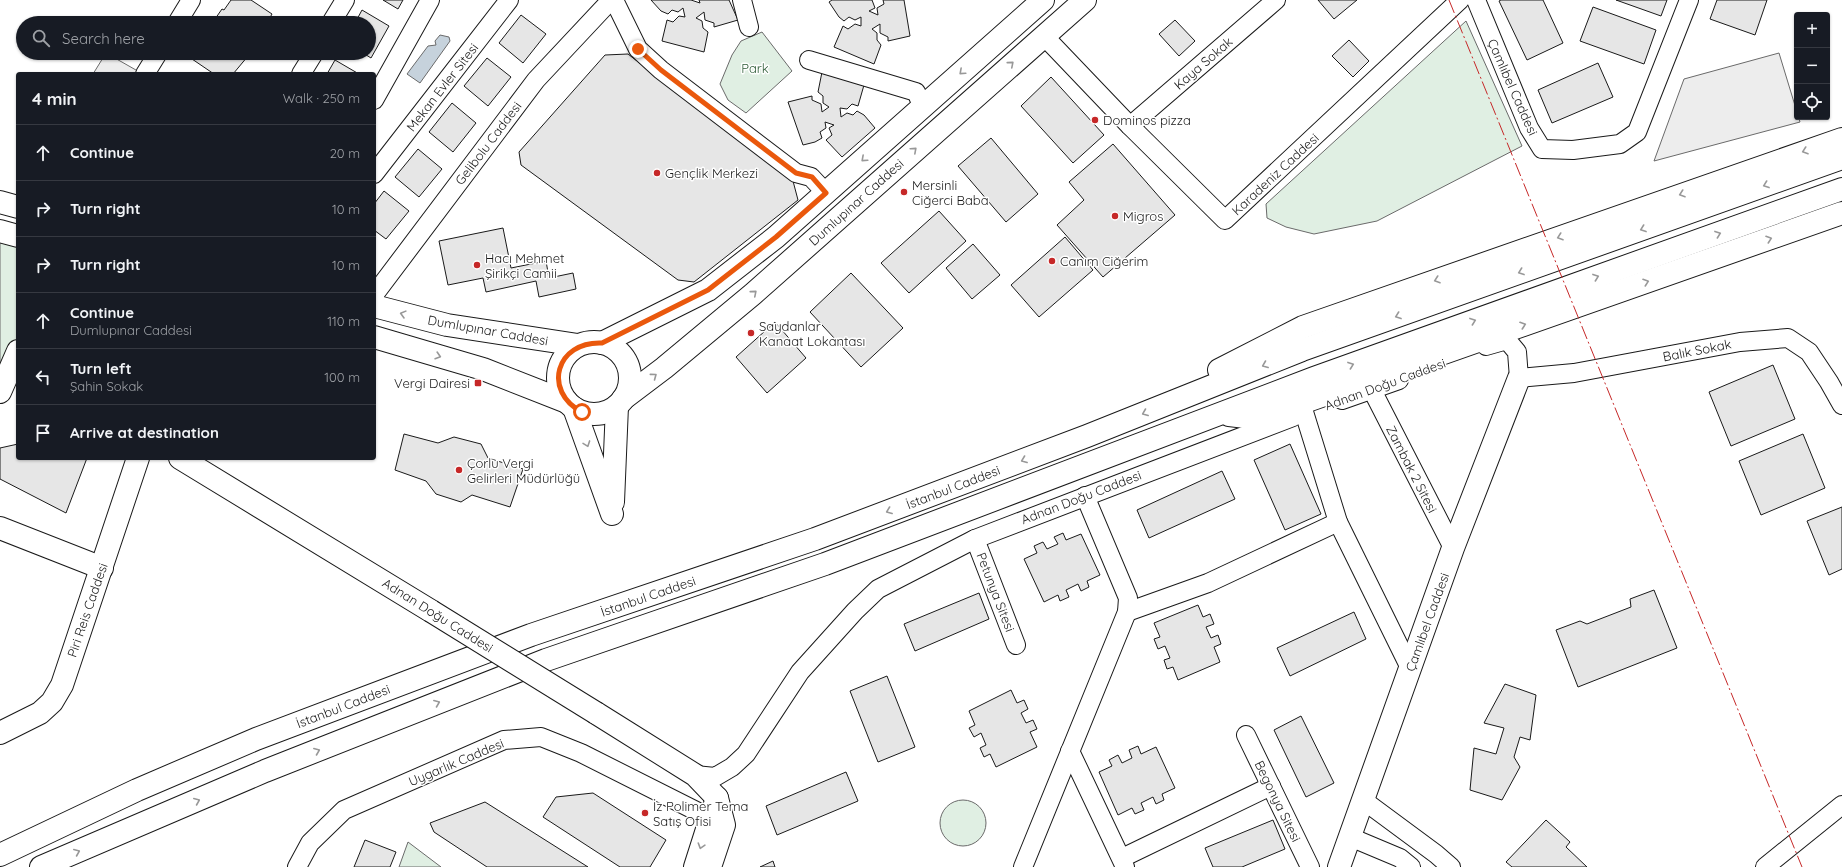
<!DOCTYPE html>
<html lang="en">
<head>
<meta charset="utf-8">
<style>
  body { margin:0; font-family:Quicksand,sans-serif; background:#20242c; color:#f1f3f6 }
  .controls { position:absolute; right:12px; top:12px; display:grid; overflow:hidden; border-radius:4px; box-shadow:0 1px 3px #0004 }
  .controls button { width:36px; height:36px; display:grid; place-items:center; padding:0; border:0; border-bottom:1px solid #363941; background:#171b24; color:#f1f3f6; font:20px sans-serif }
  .stop { position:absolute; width:12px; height:12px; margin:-9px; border:3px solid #ea580c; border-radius:50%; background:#fff }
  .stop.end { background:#ea580c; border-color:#fff; box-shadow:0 1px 4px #0008 }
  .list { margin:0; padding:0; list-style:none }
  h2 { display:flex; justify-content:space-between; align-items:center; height:52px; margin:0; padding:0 16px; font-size:17px }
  h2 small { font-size:13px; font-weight:400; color:#9ea1a6 }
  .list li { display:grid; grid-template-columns:26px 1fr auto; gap:12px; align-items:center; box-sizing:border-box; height:56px; padding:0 16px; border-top:1px solid #363941 }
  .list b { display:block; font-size:15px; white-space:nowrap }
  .list p { margin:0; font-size:13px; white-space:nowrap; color:#9ea1a6 }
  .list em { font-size:13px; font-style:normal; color:#9ea1a6 }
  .icon { flex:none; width:22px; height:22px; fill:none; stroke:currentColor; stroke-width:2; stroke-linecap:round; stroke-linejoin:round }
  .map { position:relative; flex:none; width:1842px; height:867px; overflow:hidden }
  .search { position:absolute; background:#171b24; box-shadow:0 1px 3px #0004; left:16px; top:16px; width:360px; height:44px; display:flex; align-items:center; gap:10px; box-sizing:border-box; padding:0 14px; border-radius:22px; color:#9ea1a6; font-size:15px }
  .panel { position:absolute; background:#171b24; box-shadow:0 1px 3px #0004; left:16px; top:72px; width:360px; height:388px; border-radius:4px }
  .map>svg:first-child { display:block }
  .green { fill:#e0efe3; stroke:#6a6a6a }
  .parking { fill:#ededed; stroke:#6a6a6a }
  .water { fill:#c6d2dc; stroke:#6a6a6a }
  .building { fill:#e6e6e6; stroke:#1a1a1a }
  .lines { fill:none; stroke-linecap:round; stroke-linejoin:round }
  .minor-casing { stroke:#1a1a1a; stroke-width:20 }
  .major-casing { stroke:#1a1a1a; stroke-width:24 }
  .highway-casing { stroke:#1a1a1a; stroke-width:24 }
  .minor { stroke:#fff; stroke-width:18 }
  .major { stroke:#fff; stroke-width:22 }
  .highway { stroke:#fff; stroke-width:22 }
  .major-bridge-casing { stroke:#1a1a1a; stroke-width:24; stroke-linecap:butt }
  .major-bridge { stroke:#fff; stroke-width:22 }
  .power { stroke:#c62828; stroke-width:1; stroke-dasharray:14 3 2 3; stroke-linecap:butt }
  .oneway { stroke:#989898 }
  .route { stroke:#ea580c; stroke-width:5 }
  .poi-dot { fill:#c62828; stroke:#fff; stroke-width:1.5 }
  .labels { text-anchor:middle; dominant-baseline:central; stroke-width:3; stroke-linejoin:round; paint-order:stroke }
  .street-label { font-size:13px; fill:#1a1a1a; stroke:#fff }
  .park-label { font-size:13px; fill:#2b5a34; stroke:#fff }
  .poi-label { font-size:13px; fill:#1a1a1a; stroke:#fff; text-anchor:start }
</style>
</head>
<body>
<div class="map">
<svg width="1842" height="867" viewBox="0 0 1842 867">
  <rect width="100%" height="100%" fill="#fff"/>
  <g class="green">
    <polygon points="1466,21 1522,146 1377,221 1314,234 1286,227 1267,218 1266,204"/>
    <polygon points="762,32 792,71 746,113 728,100 720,84 732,55 741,41"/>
    <polygon points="0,231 18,236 18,351 0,392"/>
    <circle cx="963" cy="823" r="23"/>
    <polygon points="408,842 441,867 399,867"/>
  </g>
  <g class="parking">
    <polygon points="106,53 143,74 93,74"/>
    <polygon points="1779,53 1800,122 1654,161 1684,79"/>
  </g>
  <polygon class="water" points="440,35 449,37 450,41 420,83 407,74 428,46 436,45 435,41"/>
  <g class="building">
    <polygon points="231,0 251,0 272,14 267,23 215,23 217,20 215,19 222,9 224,10"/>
    <polygon points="383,0 403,0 398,9"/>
    <polygon points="651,0 691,0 700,3 699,0 729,0 738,20 714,27 714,23 705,20 704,12 696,18 702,21 703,28 708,32 704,52 662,41 667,20 673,22 679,16 685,17 683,8 678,12 672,10 668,14 661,11"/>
    <polygon points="832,0 872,0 875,8 869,11 878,15 877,8 884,4 883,0 904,0 910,36 888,41 888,37 880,33 880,24 872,29 877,33 877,40 881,45 874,64 834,47 843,26 848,29 855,24 861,26 861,17 855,20 849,17 844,21 839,17 829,2"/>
    <polygon points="1318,0 1357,0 1334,19"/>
    <polygon points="1501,0 1543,0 1563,43 1527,60 1499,1"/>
    <polygon points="1616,0 1667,0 1661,16"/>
    <polygon points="1717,0 1767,0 1755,35 1710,19"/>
    <polygon points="1593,7 1656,30 1644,64 1580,41"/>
    <polygon points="362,10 389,26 371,58 363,53 369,53 369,23 355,23"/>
    <polygon points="521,15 546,34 523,63 499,43"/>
    <polygon points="1175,20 1195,41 1179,56 1159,34"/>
    <polygon points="1349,40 1369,61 1353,77 1332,56"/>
    <polygon points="196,53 247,53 246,55 248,56 233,74 214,74 192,59"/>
    <polygon points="628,54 793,181 798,200 694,282 678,280 521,165 519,152 605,55"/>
    <polygon points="487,58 511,77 488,106 464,86"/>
    <polygon points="335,60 359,74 327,74"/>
    <polygon points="1598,63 1613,97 1552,123 1538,90"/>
    <polygon points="822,72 864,85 858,106 852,104 847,109 840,108 841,117 847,113 853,115 857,111 864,115 875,128 842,157 826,140 832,135 829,128 834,125 825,122 826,128 820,132 822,138 815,142 803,145 788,102 812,96 812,100 821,104 822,112 829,107 823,103 823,96 818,92"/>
    <polygon points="1051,77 1104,135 1073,163 1021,106"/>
    <polygon points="452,103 476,123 453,152 429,132"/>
    <polygon points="991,138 1038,194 1006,222 958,166"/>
    <polygon points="1113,144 1175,215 1103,277 1057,225 1084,200 1069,182"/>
    <polygon points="418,149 442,169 419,197 395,177"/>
    <polygon points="384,191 409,211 386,239 374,230 374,204"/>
    <polygon points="939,211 966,241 909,293 881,263"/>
    <polygon points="503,228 511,268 546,261 549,278 573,273 576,289 539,297 536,281 486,292 483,278 448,285 439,241"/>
    <polygon points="1065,237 1093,270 1039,317 1011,285"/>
    <polygon points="973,244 1000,275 972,299 946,268"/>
    <polygon points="851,273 903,328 861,367 810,312"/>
    <polygon points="775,322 806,358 767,393 736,357"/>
    <polygon points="1773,365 1795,419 1731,446 1709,392"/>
    <polygon points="404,434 438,443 454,437 481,444 488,458 523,469 510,507 472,495 461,502 436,494 426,481 395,470"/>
    <polygon points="1803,434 1825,488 1761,515 1739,461"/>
    <polygon points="18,444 18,458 87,458 66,513 0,479 0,448"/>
    <polygon points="1290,444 1321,514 1285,530 1254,460"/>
    <polygon points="1222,471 1235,499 1149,538 1137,510"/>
    <polygon points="1842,507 1842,569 1829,575 1807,521"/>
    <polygon points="1063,533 1066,540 1081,534 1100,575 1087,581 1089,587 1081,591 1078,584 1066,590 1069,597 1060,601 1058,595 1044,602 1024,559 1037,553 1034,546 1043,542 1047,549 1058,544 1054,537"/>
    <polygon points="1654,590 1677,648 1578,687 1556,630 1580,621 1587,624 1631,607 1630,599"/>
    <polygon points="979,593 989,619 915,651 904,624"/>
    <polygon points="1198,605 1203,617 1210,614 1214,624 1206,627 1211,638 1218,635 1221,644 1214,647 1220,662 1178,680 1173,667 1167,669 1164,660 1170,658 1165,646 1158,649 1154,639 1160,637 1154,623"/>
    <polygon points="1354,612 1366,639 1290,676 1277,648"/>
    <polygon points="887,676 915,747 878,762 850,691"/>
    <polygon points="1505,684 1536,695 1530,740 1520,737 1514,757 1520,767 1502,800 1470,790 1474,748 1496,754 1504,728 1484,723"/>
    <polygon points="1011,690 1017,703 1024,700 1028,709 1021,713 1026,723 1033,720 1037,729 1030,732 1037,747 996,767 990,754 984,757 980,748 986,745 981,733 974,737 969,728 975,725 969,711"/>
    <polygon points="1301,716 1334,783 1306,797 1274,730"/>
    <polygon points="1138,746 1141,754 1156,747 1175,788 1162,794 1164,800 1156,804 1153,797 1141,803 1144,810 1135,814 1132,808 1118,815 1099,772 1112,766 1109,760 1118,755 1122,763 1132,758 1129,750"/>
    <polygon points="846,772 858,801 777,835 766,806"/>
    <polygon points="593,793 666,840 650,867 620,867 543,817 556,797"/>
    <polygon points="485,802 588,867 487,867 434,832 430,823"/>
    <polygon points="1273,820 1285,849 1242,867 1213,867 1205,848"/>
    <polygon points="1546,820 1570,842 1566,847 1587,867 1512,867 1506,862"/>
    <polygon points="365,840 396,852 390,867 354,867"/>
    <polygon points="773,861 775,867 760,867"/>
  </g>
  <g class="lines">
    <g class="minor-casing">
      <g id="minor">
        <polyline points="614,0 638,49 661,70 796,173 811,177 826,193"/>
        <polyline points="742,0 749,27"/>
        <polyline points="1476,0 1529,128 1542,149 1573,150 1620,144 1637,132 1689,0"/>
        <polyline points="177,23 191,0"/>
        <polyline points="331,23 345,0"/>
        <polyline points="1044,36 1130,126 1225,220 1460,0"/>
        <polyline points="809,60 916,92 923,107"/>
        <polyline points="145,74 158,53"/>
        <polyline points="301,74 314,53"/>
        <polyline points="374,100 430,0"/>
        <polyline points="1130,126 1276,0"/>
        <polyline points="374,174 509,0"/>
        <polyline points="374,295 536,80 611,0"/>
        <polyline points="1486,346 1507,340 1517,352 1519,378 1574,373 1740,342 1788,338 1809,352 1829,382 1842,405"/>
        <polyline points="1372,390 1453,548"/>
        <polyline points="1342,400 1399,380"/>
        <polyline points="1304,412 1338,522 1410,668"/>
        <polyline points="975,539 1016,645"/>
        <polyline points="1127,612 1208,583 1338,522"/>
        <polyline points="1246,735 1310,867"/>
        <polyline points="1070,751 1125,867"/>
        <polyline points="695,775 715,777 732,767 746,754 800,672 855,611 878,589 975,539 1293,417"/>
        <polyline points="1363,800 1436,854 1451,867"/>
        <polyline points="1350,837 1400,858 1411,867"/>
        <polyline points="1122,858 1271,786"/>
        <polyline points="297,867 310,843 344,810 504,740 541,737 581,753 722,824"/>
        <polyline points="1023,867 1127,612 1128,598 1085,496"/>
        <polyline points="1765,867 1842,805"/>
      </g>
    </g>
    <g class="major-casing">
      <g id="major">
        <polyline points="0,202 18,207"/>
        <polyline points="0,231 18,236"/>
        <polyline points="374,306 447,325 578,345"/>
        <polyline points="374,337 483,369 567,402"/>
        <circle cx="594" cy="378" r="36"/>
        <polyline points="602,343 708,290 776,237 1043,0"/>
        <polyline points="0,392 18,351"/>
        <polyline points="623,399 664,368 753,294 1085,0"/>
        <polyline points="574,408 612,514"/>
        <polyline points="180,458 431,611"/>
        <polyline points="613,502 617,406"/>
        <polyline points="0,528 102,568"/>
        <polyline points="596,713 695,775 717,798 724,825 710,867"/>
        <polyline points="0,733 40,713 52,702 62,685 138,458"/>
        <polyline points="695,867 717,798"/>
        <polyline points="1339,867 1453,548 1519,378"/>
      </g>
    </g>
    <g class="highway-casing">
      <g id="highway">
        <polyline points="1219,370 1303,327 1842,139"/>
        <polyline points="1229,415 1246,417 1270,414 1842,213"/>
        <polyline points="0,855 137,790 256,739 531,635 815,539 1087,436 1302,350 1842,158"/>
        <polyline points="41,867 265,771 546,660 825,564 1314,378 1842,189"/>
      </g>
    </g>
    <use href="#minor" class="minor"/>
    <use href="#major" class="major"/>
    <use href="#highway" class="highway"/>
    <g class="major-bridge-casing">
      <polyline id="major-bridge" points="431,611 596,713"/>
    </g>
    <use href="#major-bridge" class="major-bridge"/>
    <polyline class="power" points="1449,0 1802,867"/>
  </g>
  <defs><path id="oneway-chevron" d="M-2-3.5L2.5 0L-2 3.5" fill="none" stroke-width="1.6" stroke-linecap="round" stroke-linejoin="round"/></defs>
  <g class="oneway">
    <use href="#oneway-chevron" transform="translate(1011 64) rotate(-41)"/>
    <use href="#oneway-chevron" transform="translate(962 72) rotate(138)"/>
    <use href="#oneway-chevron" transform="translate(914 150) rotate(-42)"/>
    <use href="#oneway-chevron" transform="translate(1805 151) rotate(161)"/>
    <use href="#oneway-chevron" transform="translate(864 159) rotate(138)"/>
    <use href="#oneway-chevron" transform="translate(1766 185) rotate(160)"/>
    <use href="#oneway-chevron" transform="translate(1682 194) rotate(161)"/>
    <use href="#oneway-chevron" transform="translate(1643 229) rotate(160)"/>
    <use href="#oneway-chevron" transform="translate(1718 234) rotate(-20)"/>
    <use href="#oneway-chevron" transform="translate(1560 237) rotate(161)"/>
    <use href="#oneway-chevron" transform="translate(1769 239) rotate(-19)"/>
    <use href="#oneway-chevron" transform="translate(1521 272) rotate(160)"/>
    <use href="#oneway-chevron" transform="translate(1596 277) rotate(-20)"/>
    <use href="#oneway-chevron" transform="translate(1437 280) rotate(161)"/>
    <use href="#oneway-chevron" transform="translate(1646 282) rotate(-19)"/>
    <use href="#oneway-chevron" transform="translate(754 293) rotate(-41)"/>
    <use href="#oneway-chevron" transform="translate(403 314) rotate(-165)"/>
    <use href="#oneway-chevron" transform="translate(1398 316) rotate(160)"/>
    <use href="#oneway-chevron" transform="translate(1473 321) rotate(-20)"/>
    <use href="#oneway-chevron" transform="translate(1523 325) rotate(-19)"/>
    <use href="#oneway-chevron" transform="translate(438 356) rotate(17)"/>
    <use href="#oneway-chevron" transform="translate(1265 365) rotate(158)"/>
    <use href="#oneway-chevron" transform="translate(1351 365) rotate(-20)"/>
    <use href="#oneway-chevron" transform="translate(654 376) rotate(-37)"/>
    <use href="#oneway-chevron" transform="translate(1145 413) rotate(158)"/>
    <use href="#oneway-chevron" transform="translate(587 444) rotate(70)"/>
    <use href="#oneway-chevron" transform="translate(1024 460) rotate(159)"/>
    <use href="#oneway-chevron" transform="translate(889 511) rotate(159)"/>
    <use href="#oneway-chevron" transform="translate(437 703) rotate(-22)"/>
    <use href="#oneway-chevron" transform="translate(317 751) rotate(-22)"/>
    <use href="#oneway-chevron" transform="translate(197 801) rotate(-23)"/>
    <use href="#oneway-chevron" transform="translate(701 846) rotate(107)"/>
    <use href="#oneway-chevron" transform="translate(77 852) rotate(-23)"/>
  </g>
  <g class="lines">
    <path class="route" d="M582,412C542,391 556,341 602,343L708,290L776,237L826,193L812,177L796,173L661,70L638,49"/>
  </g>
  <g class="poi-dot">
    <circle cx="1095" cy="120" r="4"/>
    <circle cx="657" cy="173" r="4"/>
    <circle cx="904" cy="192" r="4"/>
    <circle cx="1115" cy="216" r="4"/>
    <circle cx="1052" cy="261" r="4"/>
    <circle cx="477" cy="265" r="4"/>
    <circle cx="751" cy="333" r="4"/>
    <rect x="474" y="379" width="8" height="8" rx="2"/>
    <circle cx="459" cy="470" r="4"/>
    <circle cx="645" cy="813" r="4"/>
  </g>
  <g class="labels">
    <g class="street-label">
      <text transform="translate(1203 63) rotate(-41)">Kaya Sokak</text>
      <text transform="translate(442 87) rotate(-52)">Mekan Evler Sitesi</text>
      <text transform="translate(1513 87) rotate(66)">Çamlıbel Caddesi</text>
      <text transform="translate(488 143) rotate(-53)">Gelibolu Caddesi</text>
      <text transform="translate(1275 174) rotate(-43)">Karadeniz Caddesi</text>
      <text transform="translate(856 202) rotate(-42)">Dumlupınar Caddesi</text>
      <text transform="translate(488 330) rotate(10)">Dumlupınar Caddesi</text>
      <text transform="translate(1697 350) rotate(-11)">Balık Sokak</text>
      <text transform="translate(1385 384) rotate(-20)">Adnan Doğu Caddesi</text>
      <text transform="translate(1412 469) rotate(63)">Zambak 2 Sitesi</text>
      <text transform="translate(953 487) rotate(-21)">İstanbul Caddesi</text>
      <text transform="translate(1081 497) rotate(-21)">Adnan Doğu Caddesi</text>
      <text transform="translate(996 592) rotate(69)">Petunya Sitesi</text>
      <text transform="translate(648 596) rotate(-19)">İstanbul Caddesi</text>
      <text transform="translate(87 610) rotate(-71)">Piri Reis Caddesi</text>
      <text transform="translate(438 615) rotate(32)">Adnan Doğu Caddesi</text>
      <text transform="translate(1427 622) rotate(-70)">Çamlıbel Caddesi</text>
      <text transform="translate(343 706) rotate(-21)">İstanbul Caddesi</text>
      <text transform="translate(456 762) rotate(-23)">Uygarlık Caddesi</text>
      <text transform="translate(1278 801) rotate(64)">Begonya Sitesi</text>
    </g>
    <g class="park-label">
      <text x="755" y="68">Park</text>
    </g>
    <g class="poi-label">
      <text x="1103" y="120">Dominos pizza</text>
      <text x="665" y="173">Gençlik Merkezi</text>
      <text x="912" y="185">Mersinli<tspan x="912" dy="15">Ciğerci Baba</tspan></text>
      <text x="1123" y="216">Migros</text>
      <text x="485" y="258">Hacı Mehmet<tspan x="485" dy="15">Şirikçi Camii</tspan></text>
      <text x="1060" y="261">Canım Ciğerim</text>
      <text x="759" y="326">Saydanlar<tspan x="759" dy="15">Kanaat Lokantası</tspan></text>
      <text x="470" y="383" text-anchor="end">Vergi Dairesi</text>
      <text x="467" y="463">Çorlu Vergi<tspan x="467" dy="15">Gelirleri Müdürlüğü</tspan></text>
      <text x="653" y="806">İz Polimer Tema<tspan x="653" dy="15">Satış Ofisi</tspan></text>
    </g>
  </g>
</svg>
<div class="controls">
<button>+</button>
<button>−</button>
<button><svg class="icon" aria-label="locate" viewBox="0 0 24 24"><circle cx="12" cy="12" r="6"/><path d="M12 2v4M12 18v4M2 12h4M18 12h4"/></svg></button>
</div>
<div class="stop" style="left:582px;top:412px"></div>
<div class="stop end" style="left:638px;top:49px"></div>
<div class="search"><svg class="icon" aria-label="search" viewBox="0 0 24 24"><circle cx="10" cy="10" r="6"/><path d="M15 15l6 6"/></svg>Search here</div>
<section class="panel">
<h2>4 min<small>Walk · 250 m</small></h2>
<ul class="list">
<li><svg class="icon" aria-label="ahead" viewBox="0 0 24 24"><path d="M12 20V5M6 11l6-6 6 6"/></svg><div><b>Continue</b></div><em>20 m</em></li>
<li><svg class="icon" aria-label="right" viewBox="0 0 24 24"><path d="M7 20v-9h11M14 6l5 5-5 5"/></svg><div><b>Turn right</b></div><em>10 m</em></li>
<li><svg class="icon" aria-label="right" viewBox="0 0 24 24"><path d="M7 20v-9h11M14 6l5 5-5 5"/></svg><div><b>Turn right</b></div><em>10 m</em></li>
<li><svg class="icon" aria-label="ahead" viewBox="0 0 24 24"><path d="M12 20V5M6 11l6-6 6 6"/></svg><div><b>Continue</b><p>Dumlupınar Caddesi</p></div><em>110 m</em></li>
<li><svg class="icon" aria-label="left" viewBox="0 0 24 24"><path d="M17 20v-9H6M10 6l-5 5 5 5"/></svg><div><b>Turn left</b><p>Şahin Sokak</p></div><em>100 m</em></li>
<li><svg class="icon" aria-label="arrive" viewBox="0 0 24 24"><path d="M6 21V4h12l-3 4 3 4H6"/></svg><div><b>Arrive at destination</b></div></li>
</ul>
</section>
</div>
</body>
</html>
